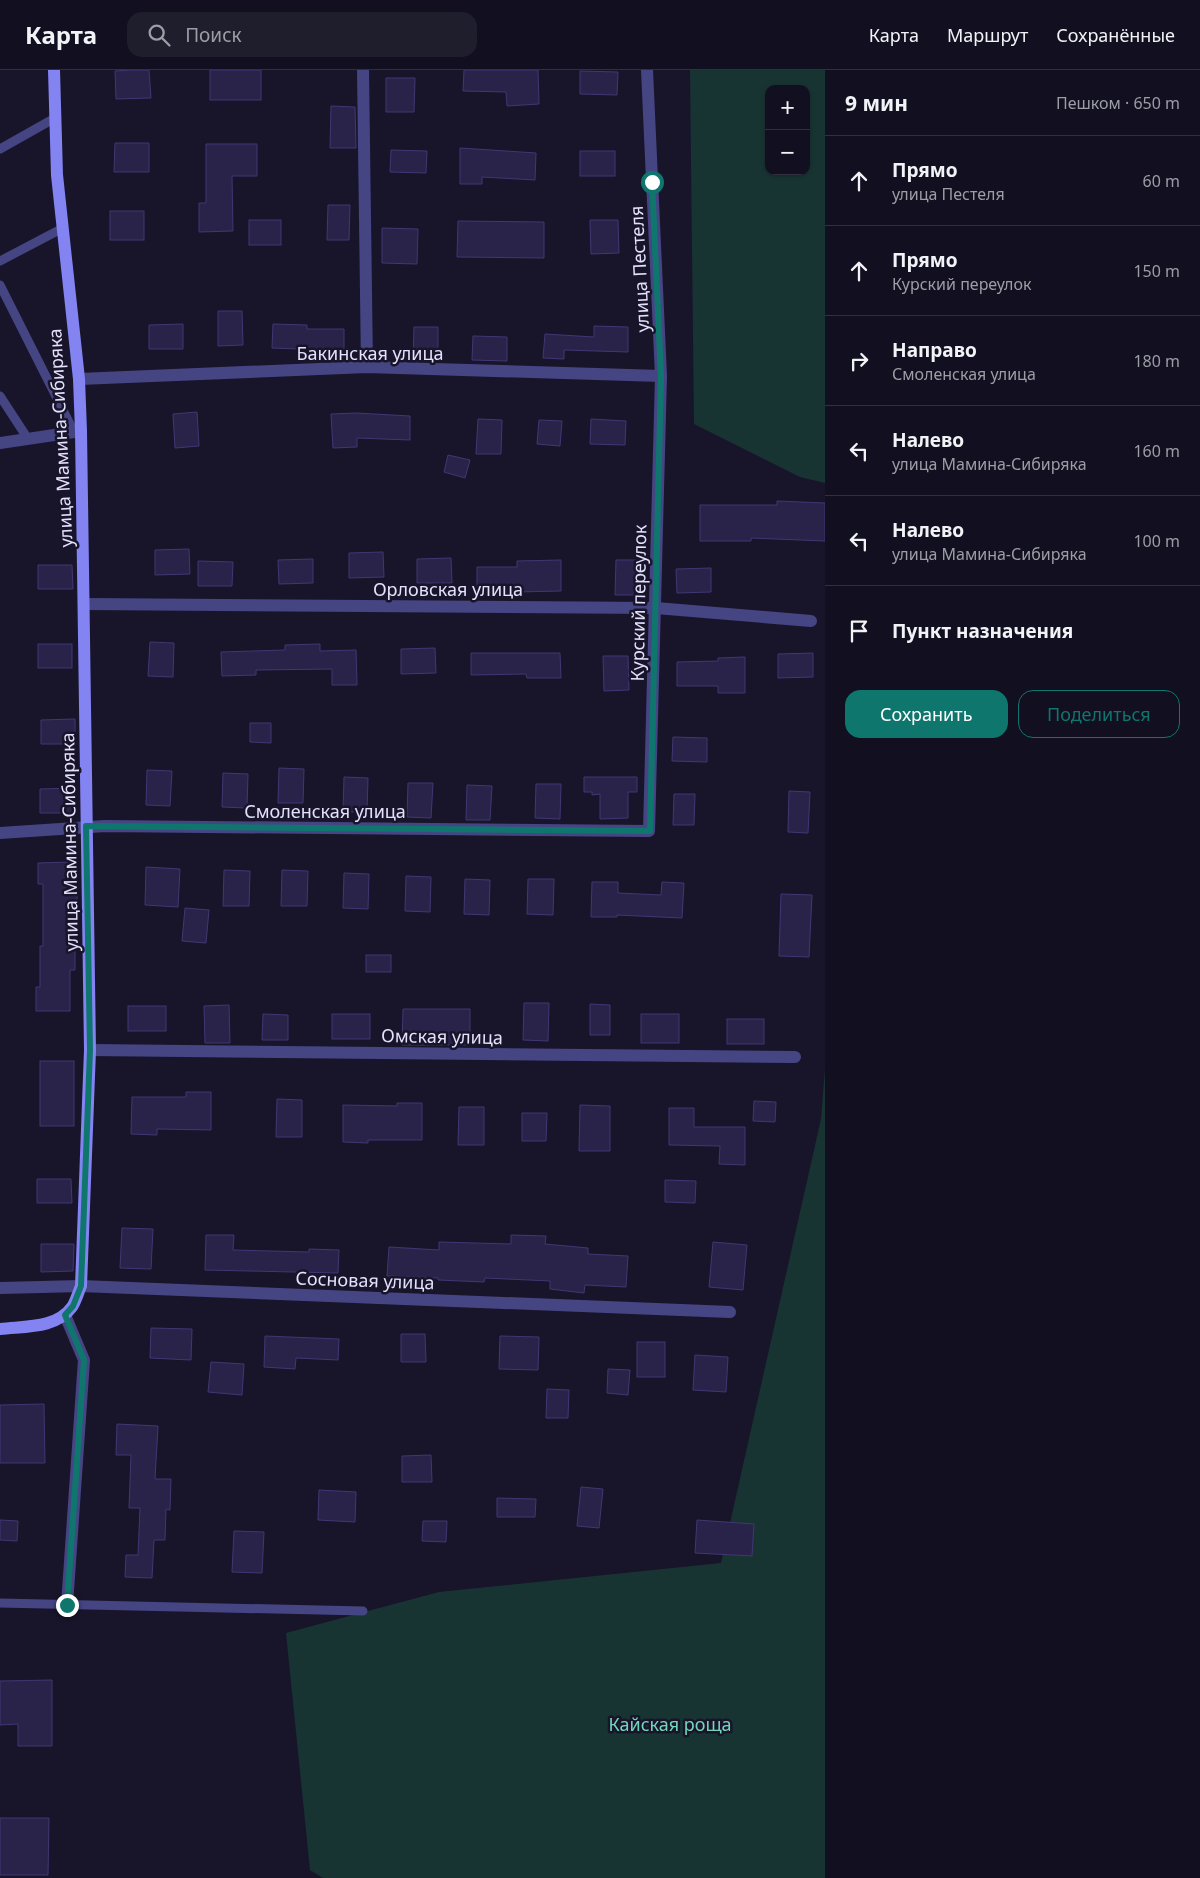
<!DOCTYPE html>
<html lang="ru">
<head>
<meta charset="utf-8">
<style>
  body { margin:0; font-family:"Noto Sans",sans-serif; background:#1f1e2d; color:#f1f3f6 }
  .controls { position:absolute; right:15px; top:15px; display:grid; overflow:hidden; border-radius:10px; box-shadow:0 1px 4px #0004 }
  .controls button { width:45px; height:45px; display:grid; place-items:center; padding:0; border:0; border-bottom:1px solid #31303e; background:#121020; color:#f1f3f6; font:25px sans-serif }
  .stop { position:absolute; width:15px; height:15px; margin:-11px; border:4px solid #0f766e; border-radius:50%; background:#fff }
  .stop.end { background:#0f766e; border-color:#fff; box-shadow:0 1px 5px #0008 }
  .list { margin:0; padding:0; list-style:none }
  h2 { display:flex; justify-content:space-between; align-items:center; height:65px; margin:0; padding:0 20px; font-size:21px }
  h2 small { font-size:16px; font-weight:400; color:#9c9da5 }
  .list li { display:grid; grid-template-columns:32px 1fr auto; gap:15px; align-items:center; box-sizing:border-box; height:90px; padding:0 20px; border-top:1px solid #31303e }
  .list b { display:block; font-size:19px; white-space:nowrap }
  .list p { margin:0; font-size:16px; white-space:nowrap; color:#9c9da5 }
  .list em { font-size:16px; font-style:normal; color:#9c9da5 }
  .actions { display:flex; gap:10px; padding:15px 20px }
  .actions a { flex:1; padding:11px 0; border:1px solid #0f766e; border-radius:15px; text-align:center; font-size:18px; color:#0f766e }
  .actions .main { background:#0f766e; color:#fff }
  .icon { flex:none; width:28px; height:28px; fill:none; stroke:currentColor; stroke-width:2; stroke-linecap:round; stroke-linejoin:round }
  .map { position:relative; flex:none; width:825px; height:1808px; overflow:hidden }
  header { display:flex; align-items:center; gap:30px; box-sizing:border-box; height:70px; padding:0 25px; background:#121020; border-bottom:1px solid #31303e }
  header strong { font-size:24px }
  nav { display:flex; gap:28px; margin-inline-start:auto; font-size:18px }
  .search { width:350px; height:45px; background:#1f1e2d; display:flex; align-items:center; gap:12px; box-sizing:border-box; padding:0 18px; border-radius:15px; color:#9c9da5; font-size:19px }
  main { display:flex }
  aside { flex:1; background:#121020 }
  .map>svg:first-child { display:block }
  .green { fill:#183432; fill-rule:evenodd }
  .building { fill:#29234a; stroke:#413773 }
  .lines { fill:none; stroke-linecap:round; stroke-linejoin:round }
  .lane { stroke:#464584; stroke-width:9 }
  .street { stroke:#464584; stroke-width:12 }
  .secondary { stroke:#8383f2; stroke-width:12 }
  .route { stroke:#0f766e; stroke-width:6 }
  .labels { text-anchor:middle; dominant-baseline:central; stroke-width:5; stroke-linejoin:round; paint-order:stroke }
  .street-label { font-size:18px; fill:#e4e1fc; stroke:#18152b }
  .park-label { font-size:18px; fill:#73d6bb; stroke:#18152b }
</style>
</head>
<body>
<header>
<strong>Карта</strong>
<div class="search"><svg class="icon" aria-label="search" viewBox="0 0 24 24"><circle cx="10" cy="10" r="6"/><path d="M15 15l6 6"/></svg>Поиск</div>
<nav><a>Карта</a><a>Маршрут</a><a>Сохранённые</a></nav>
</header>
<main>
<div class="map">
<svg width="825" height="1808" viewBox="0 0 825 1808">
  <rect width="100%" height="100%" fill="#18152b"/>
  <g class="green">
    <path d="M690,0H825V413L800,407L694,354ZM769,19H806V101H769Z"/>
    <polygon points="825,999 825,1808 323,1808 310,1800 286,1563 439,1522 721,1493 821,1049"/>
  </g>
  <g class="building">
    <polygon points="131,0 149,0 151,28 116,29 115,1"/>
    <rect x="210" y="0" width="51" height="30"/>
    <polygon points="464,0 538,0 539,34 507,36 506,22 463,21"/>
    <polygon points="580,1 618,2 617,25 580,24"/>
    <polygon points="386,8 415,8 414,42 386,42"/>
    <polygon points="331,36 355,37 356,78 330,78"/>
    <polygon points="115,73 149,73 149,102 114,102"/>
    <polygon points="206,74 257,74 257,106 232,106 233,161 199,162 199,133 206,133"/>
    <polygon points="460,78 536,83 535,110 482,107 482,114 460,114"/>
    <polygon points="391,80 427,81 426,103 390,102"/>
    <rect x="580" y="81" width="35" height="25"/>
    <polygon points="328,135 350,135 349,170 327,170"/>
    <rect x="110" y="141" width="34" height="29"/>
    <rect x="249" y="150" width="32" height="25"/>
    <polygon points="590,150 618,150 619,183 591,184"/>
    <polygon points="458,151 544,152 544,188 457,187"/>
    <polygon points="382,158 418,159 417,194 382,193"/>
    <polygon points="218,241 242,241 243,275 218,276"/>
    <polygon points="183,254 183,279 149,279 149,255"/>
    <polygon points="273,254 307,255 307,259 344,259 344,284 327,284 327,280 272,278"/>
    <polygon points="594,256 628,257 628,282 564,280 564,289 543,288 545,264 594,267"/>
    <polygon points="414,257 438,257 438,291 413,290"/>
    <polygon points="473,266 507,267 507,291 472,290"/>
    <polygon points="197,342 199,376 175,378 173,344"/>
    <polygon points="356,343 410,346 410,370 357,368 357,377 333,378 331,344"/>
    <polygon points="478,349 502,350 501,384 476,384"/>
    <polygon points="591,349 626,351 625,375 590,374"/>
    <polygon points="539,350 562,351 560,376 537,374"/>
    <polygon points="448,385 470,390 465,408 444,402"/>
    <polygon points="777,431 825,433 825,471 751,468 751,471 700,471 700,435 777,435"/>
    <polygon points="189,479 190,504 155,505 155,480"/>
    <polygon points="383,482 384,507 349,508 349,483"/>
    <polygon points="451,488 452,513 417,513 417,489"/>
    <polygon points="313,489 313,513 279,514 278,490"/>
    <polygon points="561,490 561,521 517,522 517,516 477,517 477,497 517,497 517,491"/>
    <polygon points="616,490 640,490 640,525 615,525"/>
    <polygon points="198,491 233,492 232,516 198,516"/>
    <polygon points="38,495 72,495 73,519 38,519"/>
    <polygon points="711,498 711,522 677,523 676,499"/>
    <polygon points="150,572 174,573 173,607 148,606"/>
    <rect x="38" y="574" width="34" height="24"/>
    <polygon points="320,574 320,581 356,580 357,615 332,615 332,599 256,600 256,605 222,606 221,582 285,580 285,575"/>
    <polygon points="435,578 436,603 401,604 401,579"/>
    <polygon points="471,583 560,583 561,608 527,608 526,604 471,605"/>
    <polygon points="813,583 813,607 778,608 778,584"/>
    <polygon points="603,586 628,586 629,620 604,621"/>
    <polygon points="745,587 745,623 718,623 718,616 677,616 677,592 718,591 718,588"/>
    <polygon points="75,649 75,674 41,674 41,650"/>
    <polygon points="250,653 271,653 271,673 250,672"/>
    <polygon points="673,667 707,668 707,692 672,691"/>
    <polygon points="279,698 304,699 303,733 278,733"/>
    <polygon points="147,700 172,701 170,736 146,735"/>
    <polygon points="223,703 248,704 247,738 222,737"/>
    <polygon points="344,707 368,708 367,742 343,742"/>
    <polygon points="584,707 637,707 637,722 628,722 628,748 600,749 600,724 592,725 592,722 584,722"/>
    <polygon points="408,713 433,713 431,748 407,747"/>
    <polygon points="536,714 561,714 560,749 535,748"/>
    <polygon points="467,715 492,716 490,750 466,750"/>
    <polygon points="75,718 75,743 40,743 40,719"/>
    <polygon points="789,721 810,722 808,763 788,762"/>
    <polygon points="674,724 695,724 694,755 673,755"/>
    <polygon points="70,792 70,824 77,824 77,848 75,848 75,900 70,900 70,941 36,941 36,917 40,917 40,876 43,876 43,814 38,814 38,793"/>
    <polygon points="146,797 180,799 178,837 145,835"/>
    <polygon points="224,800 250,801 249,836 223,836"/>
    <polygon points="282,800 308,801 307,836 281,836"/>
    <polygon points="344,803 369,804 368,839 343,838"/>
    <polygon points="406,806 431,807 430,842 405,841"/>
    <polygon points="465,809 490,810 489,845 464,844"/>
    <polygon points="528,809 554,809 553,845 527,844"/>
    <polygon points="592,812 618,812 618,823 661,825 662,812 684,813 682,848 617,845 617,847 591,847"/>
    <polygon points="781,824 812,825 809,887 779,886"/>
    <polygon points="185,838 209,840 206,873 182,871"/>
    <rect x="366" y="885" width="25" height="17"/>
    <polygon points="524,933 549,933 548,971 523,970"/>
    <polygon points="590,934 610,935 610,965 590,965"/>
    <polygon points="229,935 230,973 205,973 204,936"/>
    <rect x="128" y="936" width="38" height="25"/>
    <polygon points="403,939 470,939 470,975 402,975"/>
    <polygon points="263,944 288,945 288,970 262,970"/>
    <rect x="332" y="944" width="38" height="25"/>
    <rect x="641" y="944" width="38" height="29"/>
    <rect x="727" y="949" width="37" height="25"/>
    <rect x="40" y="991" width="34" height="65"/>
    <polygon points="186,1022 211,1022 211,1060 157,1059 157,1065 131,1064 132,1027 186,1027"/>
    <polygon points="277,1029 302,1030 302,1067 276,1067"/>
    <polygon points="754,1031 776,1032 775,1052 753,1051"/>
    <polygon points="397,1033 422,1033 422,1070 368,1070 368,1073 343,1072 343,1035 397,1036"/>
    <polygon points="580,1035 610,1036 610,1081 579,1081"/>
    <polygon points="459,1037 484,1037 484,1075 458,1075"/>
    <polygon points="669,1038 694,1038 694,1057 745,1057 745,1095 719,1094 720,1076 669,1075"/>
    <polygon points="522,1043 547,1043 546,1071 522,1071"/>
    <polygon points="37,1109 71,1109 72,1133 37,1133"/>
    <polygon points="665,1110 696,1111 695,1133 665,1132"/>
    <polygon points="122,1158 153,1159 151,1199 120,1198"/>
    <polygon points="206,1165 234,1165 233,1180 309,1182 309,1179 339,1180 338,1203 205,1200"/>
    <polygon points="511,1165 546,1166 545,1174 588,1178 588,1184 628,1186 626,1217 585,1215 584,1223 550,1219 550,1211 485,1208 484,1212 438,1210 438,1208 387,1206 389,1177 439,1180 439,1172 511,1174"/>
    <polygon points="713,1172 747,1175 743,1220 709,1217"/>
    <polygon points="41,1174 74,1174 73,1201 41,1202"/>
    <polygon points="151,1258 192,1259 191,1290 150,1288"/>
    <polygon points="401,1264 425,1264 426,1292 401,1292"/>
    <polygon points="265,1266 339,1269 338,1290 296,1288 295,1299 264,1297"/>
    <polygon points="500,1266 539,1267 538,1300 499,1299"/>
    <rect x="637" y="1272" width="28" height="35"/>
    <polygon points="695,1285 728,1287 726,1322 693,1320"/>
    <polygon points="211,1292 244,1294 242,1325 208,1322"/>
    <polygon points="608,1299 630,1300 628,1325 607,1323"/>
    <polygon points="547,1319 569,1320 568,1348 546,1348"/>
    <polygon points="44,1334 45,1393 0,1393 0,1335"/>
    <polygon points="117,1354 158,1356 155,1409 171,1409 170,1440 166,1439 165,1470 154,1470 152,1508 125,1507 126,1485 138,1485 140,1438 129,1438 131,1385 116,1385"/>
    <polygon points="431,1385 432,1412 402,1412 402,1386"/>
    <polygon points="581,1417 603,1419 599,1458 577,1456"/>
    <polygon points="319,1420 356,1422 355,1452 318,1450"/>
    <polygon points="497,1428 536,1429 535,1447 497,1447"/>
    <polygon points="0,1450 18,1451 17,1471 0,1470"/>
    <polygon points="697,1450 754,1454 752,1486 695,1483"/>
    <polygon points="423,1451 447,1451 446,1472 422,1471"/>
    <polygon points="234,1461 264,1462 262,1503 232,1502"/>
    <polygon points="52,1610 52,1676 18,1676 18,1654 0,1655 0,1611"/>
    <polygon points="0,1748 49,1748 48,1805 0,1805"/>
  </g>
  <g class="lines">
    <g class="lane">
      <polyline points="0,79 55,48"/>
      <polyline points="0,191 63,158"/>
      <polyline points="0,215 74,362"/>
      <polyline points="0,326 28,369"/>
      <polyline points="0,1533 363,1541"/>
    </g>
    <g class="street">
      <polyline points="363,0 367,297"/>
      <polyline points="79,309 367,297 661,306"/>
      <polyline points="0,373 81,361"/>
      <polyline points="84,534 656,538 811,551"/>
      <polyline points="0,763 105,756 649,761 661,306 647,0"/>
      <polyline points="90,980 795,987"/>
      <polyline points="0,1218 81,1216 730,1242"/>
      <polyline points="65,1245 84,1290 67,1535"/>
    </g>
    <path class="secondary" d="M0,1259C24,1256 56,1259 72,1237C76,1231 78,1223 81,1216L90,980L81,361L79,309L57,105L54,0"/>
  </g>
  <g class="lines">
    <polyline class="route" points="67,1535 84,1290 65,1245 73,1236 81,1216 90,980 86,756 650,761 661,306 652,112"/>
  </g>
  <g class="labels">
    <g class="street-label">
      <text transform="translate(639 199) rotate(-93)">улица Пестеля</text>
      <text x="370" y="283">Бакинская улица</text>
      <text transform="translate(60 368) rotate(-93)">улица Мамина-Сибиряка</text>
      <text x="448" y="519">Орловская улица</text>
      <text transform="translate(638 533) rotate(-89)">Курский переулок</text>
      <text x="325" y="741">Смоленская улица</text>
      <text transform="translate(69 772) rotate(-91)">улица Мамина-Сибиряка</text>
      <text transform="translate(442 966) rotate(1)">Омская улица</text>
      <text transform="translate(365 1210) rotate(2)">Сосновая улица</text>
    </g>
    <g class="park-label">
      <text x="670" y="1654">Кайская роща</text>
    </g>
  </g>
</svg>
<div class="controls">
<button>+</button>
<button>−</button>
</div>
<div class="stop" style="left:652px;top:112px"></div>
<div class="stop end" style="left:67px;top:1535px"></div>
</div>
<aside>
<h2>9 мин<small>Пешком · 650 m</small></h2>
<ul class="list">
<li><svg class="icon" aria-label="ahead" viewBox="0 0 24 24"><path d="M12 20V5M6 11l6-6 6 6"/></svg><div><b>Прямо</b><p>улица Пестеля</p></div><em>60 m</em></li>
<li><svg class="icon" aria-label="ahead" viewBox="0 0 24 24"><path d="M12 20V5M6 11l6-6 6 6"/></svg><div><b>Прямо</b><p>Курский переулок</p></div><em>150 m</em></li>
<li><svg class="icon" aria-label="right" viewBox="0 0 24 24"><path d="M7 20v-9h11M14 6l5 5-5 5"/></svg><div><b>Направо</b><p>Смоленская улица</p></div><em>180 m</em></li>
<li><svg class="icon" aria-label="left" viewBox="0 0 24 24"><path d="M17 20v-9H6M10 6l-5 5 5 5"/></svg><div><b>Налево</b><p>улица Мамина-Сибиряка</p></div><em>160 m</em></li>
<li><svg class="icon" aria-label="left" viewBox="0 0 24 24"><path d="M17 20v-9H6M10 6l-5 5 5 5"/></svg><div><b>Налево</b><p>улица Мамина-Сибиряка</p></div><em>100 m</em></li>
<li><svg class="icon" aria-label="arrive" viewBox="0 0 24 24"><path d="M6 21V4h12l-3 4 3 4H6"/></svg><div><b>Пункт назначения</b></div></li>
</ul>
<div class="actions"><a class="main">Сохранить</a><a>Поделиться</a></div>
</aside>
</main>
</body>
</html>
